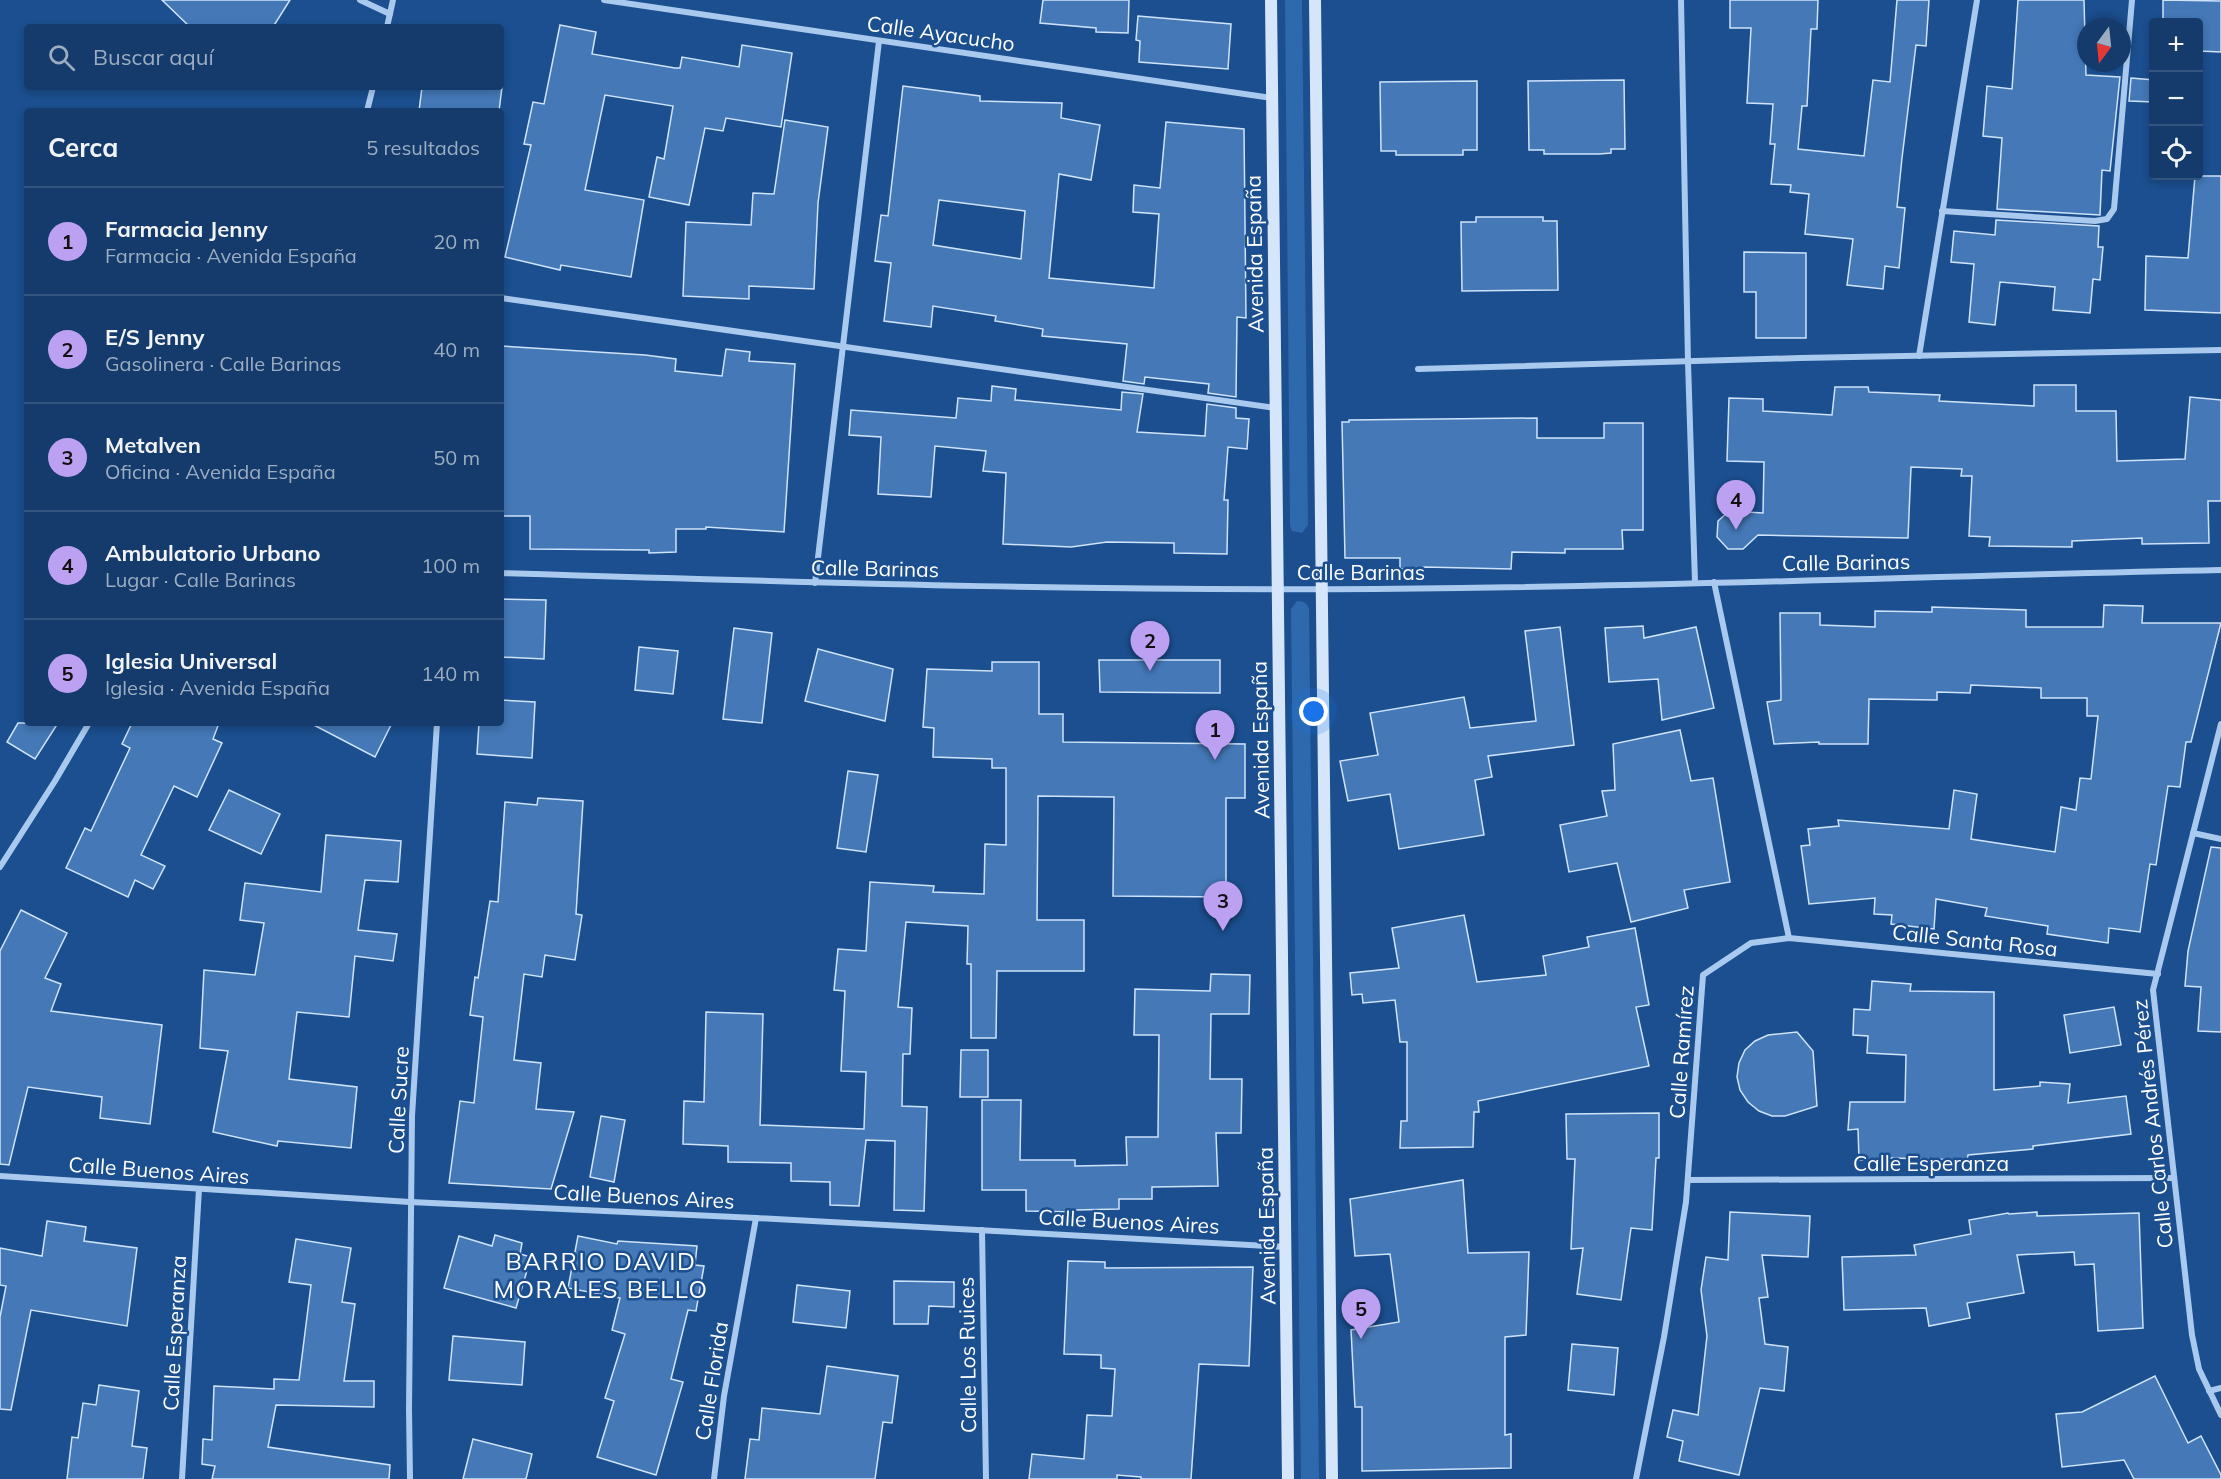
<!DOCTYPE html>
<html lang="es">
<head>
<meta charset="utf-8">
<style>
  body { margin:0; font-family:Mulish,sans-serif; background:#1d4271; color:#f1f3f6 }
  .controls { position:absolute; right:18px; top:18px; display:grid; overflow:hidden; border-radius:6px; box-shadow:0 3px 9px #0003 }
  .controls button { width:54px; height:54px; display:grid; place-items:center; padding:0; border:0; border-bottom:2px solid #33557e; background:#143b6b; color:#f1f3f6; font:30px sans-serif }
  .compass { position:absolute; left:2077px; top:18px; width:54px; height:54px; border-radius:50%; background:#143b6b; box-shadow:0 3px 9px #0003; rotate:195deg }
  .you { position:absolute; left:1314px; top:712px; width:21px; height:21px; margin:-15px; border:4px solid #fff; border-radius:50%; background:#1a73e8; box-shadow:0 0 0 9px #1a73e833 }
  .badge { display:grid; place-items:center; width:39px; height:39px; border-radius:50%; background:#bca0f2; color:#111; font-size:20px; font-weight:700 }
  .pin { position:absolute; translate:-50% -50px; filter:drop-shadow(0 2px 3px #0008) }
  .pin::after { content:''; position:absolute; top:32px; width:21px; height:18px; background:inherit; clip-path:polygon(0 0,100% 0,50% 100%) }
  .list { margin:0; padding:0; list-style:none }
  h2 { display:flex; justify-content:space-between; align-items:center; height:78px; margin:0; padding:0 24px; font-size:26px }
  h2 small { font-size:20px; font-weight:400; color:#9dadc1 }
  .list li { display:grid; grid-template-columns:39px 1fr auto; gap:18px; align-items:center; box-sizing:border-box; height:108px; padding:0 24px; border-top:2px solid #33557e }
  .list b { display:block; font-size:22px; white-space:nowrap }
  .list p { margin:0; font-size:20px; white-space:nowrap; color:#9dadc1 }
  .list em { font-size:20px; font-style:normal; color:#9dadc1 }
  .icon { flex:none; width:33px; height:33px; fill:none; stroke:currentColor; stroke-width:2; stroke-linecap:round; stroke-linejoin:round }
  .map { position:relative; flex:none; width:2221px; height:1479px; overflow:hidden }
  .search { position:absolute; background:#143b6b; box-shadow:0 3px 9px #0003; left:24px; top:24px; width:480px; height:66px; display:flex; align-items:center; gap:15px; box-sizing:border-box; padding:0 21px; border-radius:6px; color:#9dadc1; font-size:22px }
  .panel { position:absolute; background:#143b6b; box-shadow:0 3px 9px #0003; left:24px; top:108px; width:480px; height:618px; border-radius:6px }
  .map>svg:first-child { display:block }
  .green { fill:#2e69ad }
  .building { fill:#4478b7; stroke:#cfe3fa; stroke-width:1.5; fill-rule:evenodd }
  .lines { fill:none; stroke-linecap:round; stroke-linejoin:round }
  .minor { stroke:#a9c9ee; stroke-width:6 }
  .secondary { stroke:#d6e6fa; stroke-width:12 }
  .labels { text-anchor:middle; dominant-baseline:central; stroke-width:5; stroke-linejoin:round; paint-order:stroke }
  .street-label { font-size:21px; fill:#fff; stroke:#1b4f8f }
  .quarter-label { font-size:24px; letter-spacing:1.5px; fill:#fff; stroke:#1b4f8f }
</style>
</head>
<body>
<div class="map">
<svg width="2221" height="1479" viewBox="0 0 2221 1479">
  <rect width="100%" height="100%" fill="#1b4f8f"/>
  <g class="green">
    <polygon points="1285,0 1302,0 1308,525 1302,533 1292,531 1290,526"/>
    <path d="M1297,601C1304,601 1307,603 1309,609L1319,1479H1301L1291,609Z"/>
  </g>
  <g class="building">
    <polygon points="162,0 290,0 273,27 190,27"/>
    <polygon points="1043,0 1129,0 1128,33 1096,32 1096,28 1040,23"/>
    <polygon points="1730,0 1818,0 1817,29 1811,29 1807,106 1802,106 1798,149 1864,156 1873,80 1890,82 1897,0 1929,0 1926,46 1916,45 1902,158 1897,207 1905,208 1899,268 1885,266 1883,289 1847,285 1853,239 1805,234 1809,194 1790,192 1791,185 1771,184 1775,144 1770,144 1773,104 1747,103 1751,28 1730,28"/>
    <polygon points="2018,0 2084,0 2086,75 2120,77 2110,171 2102,170 2100,215 1997,209 2002,138 1983,136 1987,86 2012,89"/>
    <polygon points="2163,0 2221,1 2221,52 2199,51 2199,22 2163,22"/>
    <polygon points="1138,16 1231,24 1228,69 1139,62 1140,41 1136,40"/>
    <polygon points="560,25 596,32 592,54 675,68 680,68 682,57 739,67 742,45 792,53 781,127 726,118 723,131 705,128 689,205 649,197 657,157 664,159 673,106 605,95 585,190 644,200 631,277 561,265 560,270 505,257 531,145 524,144 533,102 544,104"/>
    <polygon points="2131,78 2154,80 2154,102 2129,101"/>
    <polygon points="1624,80 1625,149 1611,149 1611,153 1599,154 1544,154 1544,150 1529,150 1528,81"/>
    <polygon points="1477,81 1477,150 1463,150 1463,155 1396,155 1396,151 1381,151 1380,82"/>
    <path d="M903,86L980,96V101L1062,103L1061,118L1100,125L1091,180L1059,174L1049,278L1154,288L1159,214L1133,212L1134,185L1160,188L1166,122L1244,129L1246,318L1237,317L1236,397L1208,393L1209,384L1145,377L1144,384L1123,381L1127,344L1042,336L1043,329L995,321L996,316L933,306L931,327L884,321L891,263L875,261L881,215L888,216ZM939,200L1025,211L1021,259L933,245Z"/>
    <polygon points="422,87 502,87 499,111 419,111"/>
    <polygon points="785,120 828,127 818,203 814,289 749,286 749,299 683,296 686,222 751,225 753,193 774,194"/>
    <polygon points="2195,176 2221,176 2221,313 2145,310 2146,256 2188,258"/>
    <polygon points="1476,217 1543,217 1543,221 1557,221 1558,290 1462,291 1461,222 1476,222"/>
    <polygon points="1996,220 2099,226 2098,247 2103,247 2100,280 2093,279 2090,313 2053,310 2055,287 2000,282 1995,325 1969,322 1974,264 1951,262 1954,231 1995,235"/>
    <polygon points="1744,252 1806,253 1806,338 1756,338 1756,292 1744,292"/>
    <polygon points="501,346 645,355 676,359 675,371 722,376 726,349 750,352 749,361 795,364 784,532 706,527 706,529 676,529 676,552 649,553 649,550 530,549 530,516 501,516"/>
    <polygon points="2034,385 2076,385 2076,411 2116,411 2117,461 2185,459 2190,397 2221,400 2221,501 2208,501 2209,543 2142,544 2142,538 2072,541 2072,547 1989,546 1990,537 1969,536 1972,476 1961,476 1962,469 1911,467 1908,538 1758,535 1743,549 1728,549 1717,537 1718,521 1729,511 1763,513 1764,462 1727,461 1729,398 1763,399 1763,411 1832,415 1835,387 1868,387 1869,392 1940,395 1939,401 2034,406"/>
    <polygon points="992,386 1016,389 1015,400 1121,410 1122,392 1143,394 1137,432 1205,436 1207,404 1236,408 1236,418 1249,419 1247,449 1228,447 1224,500 1228,500 1227,554 1174,553 1174,543 1107,542 1071,547 1003,544 1006,473 983,471 986,451 935,446 931,497 878,494 881,437 849,435 851,410 956,418 958,398 991,401"/>
    <polygon points="1537,418 1537,438 1604,438 1604,423 1643,423 1643,530 1622,530 1623,549 1565,549 1565,553 1512,552 1511,569 1424,567 1424,569 1400,569 1400,558 1345,558 1342,422 1349,422 1349,420"/>
    <polygon points="501,599 546,600 544,659 501,657"/>
    <polygon points="2104,605 2143,606 2142,623 2221,623 2191,742 2186,742 2180,787 2168,786 2156,865 2150,864 2140,932 2109,928 2108,943 2047,934 2048,926 1985,916 1987,908 1936,899 1934,929 1891,924 1892,915 1874,914 1875,898 1809,904 1801,846 1810,845 1808,829 1839,826 1838,820 1949,829 1954,790 1977,794 1971,839 2055,852 2061,807 2076,810 2080,778 2091,779 2098,716 2087,716 2087,698 2041,698 2041,688 1971,685 1970,693 1937,692 1937,700 1869,699 1868,744 1819,744 1819,742 1774,744 1767,702 1781,700 1780,613 1820,613 1820,625 1875,627 1875,611 1932,612 1932,607 2026,610 2026,627 2103,627"/>
    <polygon points="1643,626 1644,638 1696,627 1714,708 1662,720 1658,679 1609,682 1605,628"/>
    <polygon points="1560,627 1574,745 1488,756 1492,777 1475,780 1484,835 1399,849 1390,794 1348,801 1340,761 1378,755 1370,713 1464,697 1470,728 1536,721 1525,631"/>
    <polygon points="734,628 772,633 762,723 723,719"/>
    <polygon points="639,647 678,651 673,694 635,690"/>
    <polygon points="818,649 893,669 885,721 805,701"/>
    <polygon points="1099,660 1220,660 1220,693 1100,692"/>
    <polygon points="992,662 1039,662 1039,714 1063,714 1063,742 1245,744 1245,798 1226,798 1226,897 1113,896 1114,797 1038,796 1037,920 1084,920 1084,971 997,971 996,1038 971,1038 971,964 967,964 968,926 906,922 898,1007 912,1008 910,1054 903,1054 902,1106 927,1107 924,1211 894,1210 895,1141 866,1140 859,1206 830,1205 830,1182 791,1181 791,1163 728,1162 728,1146 683,1144 684,1101 704,1102 706,1012 763,1014 760,1125 864,1129 866,1072 841,1071 845,991 834,990 838,949 866,951 870,882 934,886 933,892 984,894 985,844 1006,845 1006,768 992,768 992,759 933,757 934,728 923,727 927,669 992,671"/>
    <polygon points="501,700 535,702 532,758 477,754 479,723 501,723"/>
    <polygon points="18,723 58,723 35,759 7,742"/>
    <polygon points="132,723 219,723 213,739 222,743 197,797 174,786 141,855 165,866 153,889 135,880 128,897 66,868 85,828 91,831 130,748 122,744"/>
    <polygon points="310,723 392,723 375,757"/>
    <polygon points="1680,730 1691,781 1713,778 1730,882 1684,890 1688,908 1631,922 1617,863 1569,872 1560,825 1607,816 1602,791 1615,790 1613,744"/>
    <polygon points="848,771 878,775 866,852 837,848"/>
    <polygon points="229,790 280,814 261,854 209,830"/>
    <polygon points="538,798 583,801 576,914 582,915 575,960 545,955 542,977 524,974 514,1060 541,1063 536,1109 574,1112 551,1189 449,1183 460,1101 474,1103 483,1017 470,1015 475,977 478,978 490,901 498,902 505,802 537,805"/>
    <polygon points="326,835 401,841 398,882 365,880 358,930 397,934 393,961 355,956 349,1017 297,1012 289,1079 357,1087 351,1148 278,1141 277,1146 213,1132 228,1051 200,1048 204,970 255,975 264,923 240,920 245,883 321,892"/>
    <polygon points="2211,847 2221,848 2221,1032 2198,1031 2201,987 2185,986 2188,951"/>
    <polygon points="21,910 67,933 45,978 61,984 51,1011 162,1025 150,1124 100,1118 102,1097 28,1087 9,1165 0,1164 0,951"/>
    <polygon points="1464,915 1477,982 1546,975 1543,956 1589,947 1587,937 1635,928 1649,1005 1636,1007 1649,1066 1478,1101 1479,1112 1474,1112 1473,1147 1400,1148 1401,1121 1407,1121 1407,1042 1400,1042 1395,1000 1363,1003 1362,994 1352,995 1350,973 1399,968 1392,928"/>
    <polygon points="1211,974 1250,975 1249,1014 1211,1014 1210,1079 1242,1079 1241,1133 1216,1133 1218,1186 1152,1187 1152,1199 1119,1199 1119,1209 1075,1210 1075,1212 1026,1211 1026,1190 982,1190 982,1100 1021,1100 1020,1160 1075,1160 1075,1166 1127,1165 1126,1137 1158,1137 1159,1035 1134,1035 1135,989 1210,991"/>
    <polygon points="1872,981 1911,984 1910,991 1994,992 1994,1090 2040,1086 2040,1082 2070,1084 2068,1103 2126,1096 2131,1134 2033,1146 2033,1149 1968,1155 1967,1160 1890,1158 1859,1160 1858,1129 1848,1130 1850,1102 1905,1102 1906,1055 1867,1053 1868,1036 1853,1035 1854,1009 1870,1010"/>
    <polygon points="2114,1007 2121,1045 2070,1053 2064,1015"/>
    <polygon points="1797,1032 1813,1051 1817,1106 1785,1116 1772,1116 1759,1111 1748,1102 1740,1090 1737,1077 1739,1063 1745,1050 1755,1041 1768,1035"/>
    <polygon points="961,1050 988,1050 988,1097 960,1097"/>
    <polygon points="1659,1113 1659,1158 1656,1158 1652,1230 1631,1228 1621,1300 1577,1294 1583,1248 1571,1249 1575,1159 1567,1159 1566,1114"/>
    <polygon points="601,1116 625,1120 614,1182 590,1177"/>
    <polygon points="1463,1180 1468,1253 1529,1252 1526,1335 1505,1337 1505,1435 1511,1434 1511,1468 1362,1471 1362,1407 1355,1407 1351,1330 1399,1322 1390,1254 1355,1256 1350,1199"/>
    <polygon points="1730,1212 1810,1216 1808,1257 1762,1255 1768,1297 1759,1298 1765,1344 1788,1347 1784,1391 1760,1388 1739,1475 1679,1461 1683,1441 1667,1437 1673,1410 1698,1415 1707,1336 1701,1290 1706,1257 1728,1260"/>
    <polygon points="2037,1212 2037,1216 2139,1213 2143,1328 2098,1331 2094,1264 2075,1265 2074,1252 2017,1255 2024,1293 1967,1303 1970,1318 1929,1326 1926,1308 1844,1310 1842,1257 1916,1255 1914,1245 1971,1234 1969,1220 2008,1213 2009,1214"/>
    <polygon points="47,1221 86,1227 84,1241 137,1248 127,1326 31,1310 11,1410 0,1409 0,1317 6,1286 0,1285 0,1248 42,1256"/>
    <polygon points="495,1235 522,1243 520,1254 531,1257 516,1308 444,1288 459,1236 492,1246"/>
    <polygon points="578,1236 617,1244 618,1241 697,1246 695,1265 704,1266 696,1311 688,1310 671,1379 683,1382 656,1475 597,1457 614,1401 605,1398 625,1334 612,1330 620,1298 568,1288"/>
    <polygon points="296,1239 351,1248 342,1302 355,1304 344,1381 374,1381 374,1407 276,1405 268,1447 390,1465 389,1479 212,1479 215,1466 202,1464 203,1439 212,1440 214,1386 274,1389 274,1379 299,1380 311,1285 289,1282"/>
    <polygon points="1068,1261 1105,1262 1105,1268 1253,1267 1249,1366 1199,1364 1191,1479 1141,1479 1141,1477 1117,1475 1117,1479 1029,1479 1032,1454 1084,1459 1087,1415 1112,1416 1115,1369 1101,1368 1101,1355 1064,1354"/>
    <polygon points="894,1281 954,1282 954,1307 929,1306 928,1324 894,1324"/>
    <polygon points="797,1285 850,1291 846,1328 793,1322"/>
    <polygon points="453,1336 525,1342 522,1385 449,1380"/>
    <polygon points="1572,1344 1618,1348 1614,1395 1568,1390"/>
    <polygon points="827,1366 898,1376 892,1423 883,1422 875,1479 745,1479 750,1439 759,1440 762,1408 820,1414"/>
    <polygon points="2155,1376 2188,1443 2201,1436 2221,1475 2221,1479 2134,1479 2124,1460 2062,1467 2056,1414 2082,1412"/>
    <polygon points="99,1385 139,1391 132,1446 147,1448 143,1479 67,1479 72,1437 78,1438 83,1403 96,1405"/>
    <polygon points="473,1439 532,1454 526,1479 463,1479"/>
  </g>
  <g class="lines">
    <g class="minor">
      <polyline points="360,0 390,14"/>
      <polyline points="604,0 1272,98"/>
      <polyline points="1681,0 1688,362 1695,582"/>
      <polyline points="387,27 393,0"/>
      <polyline points="367,111 373,87"/>
      <polyline points="1942,211 2095,221 2107,219 2114,209 2132,0"/>
      <polyline points="501,298 1275,408"/>
      <polyline points="1919,356 1977,0"/>
      <polyline points="1418,369 1800,358 2221,350"/>
      <path d="M501,573C821,583 1141,593 1460,588C1714,585 1967,575 2221,570"/>
      <polyline points="1714,582 1789,938"/>
      <polyline points="815,583 879,41"/>
      <polyline points="2221,724 2153,990 2192,1335 2199,1369 2221,1415"/>
      <polyline points="2193,833 2221,839"/>
      <polyline points="0,867 55,781 89,723"/>
      <polyline points="0,1176 410,1202 756,1218 1286,1247"/>
      <polyline points="1688,1180 2174,1178"/>
      <polyline points="982,1230 986,1479"/>
      <polyline points="2209,1391 2221,1388"/>
      <polyline points="182,1479 199,1189"/>
      <polyline points="410,1479 409,1409 412,1116 437,723"/>
      <polyline points="714,1479 724,1396 756,1218"/>
      <polyline points="1636,1479 1664,1337 1686,1202 1703,975 1751,943 1789,938 2158,974"/>
    </g>
    <g class="secondary">
      <polyline points="1271,0 1288,1479"/>
      <polyline points="1315,0 1332,1479"/>
    </g>
  </g>
  <g class="labels">
    <g class="street-label">
      <text transform="translate(941 33) rotate(8)">Calle Ayacucho</text>
      <text transform="translate(1254 254) rotate(-91)">Avenida España</text>
      <text transform="translate(1846 562) rotate(-1)">Calle Barinas</text>
      <text transform="translate(875 568) rotate(1)">Calle Barinas</text>
      <text x="1361" y="572">Calle Barinas</text>
      <text transform="translate(1260 740) rotate(-91)">Avenida España</text>
      <text transform="translate(1975 940) rotate(6)">Calle Santa Rosa</text>
      <text transform="translate(1681 1052) rotate(-86)">Calle Ramírez</text>
      <text transform="translate(398 1100) rotate(-87)">Calle Sucre</text>
      <text transform="translate(2152 1124) rotate(-96)">Calle Carlos Andrés Pérez</text>
      <text x="1931" y="1163">Calle Esperanza</text>
      <text transform="translate(159 1170) rotate(4)">Calle Buenos Aires</text>
      <text transform="translate(644 1196) rotate(3)">Calle Buenos Aires</text>
      <text transform="translate(1129 1221) rotate(3)">Calle Buenos Aires</text>
      <text transform="translate(1266 1226) rotate(-91)">Avenida España</text>
      <text transform="translate(174 1333) rotate(-87)">Calle Esperanza</text>
      <text transform="translate(967 1355) rotate(-91)">Calle Los Ruices</text>
      <text transform="translate(711 1381) rotate(-81)">Calle Florida</text>
    </g>
    <g class="quarter-label">
      <text x="601" y="1261">BARRIO DAVID<tspan x="601" dy="28">MORALES BELLO</tspan></text>
    </g>
  </g>
</svg>
<div class="controls">
<button>+</button>
<button>−</button>
<button><svg class="icon" aria-label="locate" viewBox="0 0 24 24"><circle cx="12" cy="12" r="6"/><path d="M12 2v4M12 18v4M2 12h4M18 12h4"/></svg></button>
</div>
<svg class="compass" viewBox="-18 -18 36 36"><path d="M0-13l5 13h-10z" fill="#e53935"/><path d="M0 13l5-13h-10z" fill="#9dadc1"/></svg>
<div class="you"></div>
<div class="pin badge" style="left:1215px;top:760px">1</div>
<div class="pin badge" style="left:1150px;top:671px">2</div>
<div class="pin badge" style="left:1223px;top:931px">3</div>
<div class="pin badge" style="left:1736px;top:530px">4</div>
<div class="pin badge" style="left:1361px;top:1339px">5</div>
<div class="search"><svg class="icon" aria-label="search" viewBox="0 0 24 24"><circle cx="10" cy="10" r="6"/><path d="M15 15l6 6"/></svg>Buscar aquí</div>
<section class="panel">
<h2>Cerca<small>5 resultados</small></h2>
<ul class="list">
<li><span class="badge">1</span><div><b>Farmacia Jenny</b><p>Farmacia · Avenida España</p></div><em>20 m</em></li>
<li><span class="badge">2</span><div><b>E/S Jenny</b><p>Gasolinera · Calle Barinas</p></div><em>40 m</em></li>
<li><span class="badge">3</span><div><b>Metalven</b><p>Oficina · Avenida España</p></div><em>50 m</em></li>
<li><span class="badge">4</span><div><b>Ambulatorio Urbano</b><p>Lugar · Calle Barinas</p></div><em>100 m</em></li>
<li><span class="badge">5</span><div><b>Iglesia Universal</b><p>Iglesia · Avenida España</p></div><em>140 m</em></li>
</ul>
</section>
</div>
</body>
</html>
